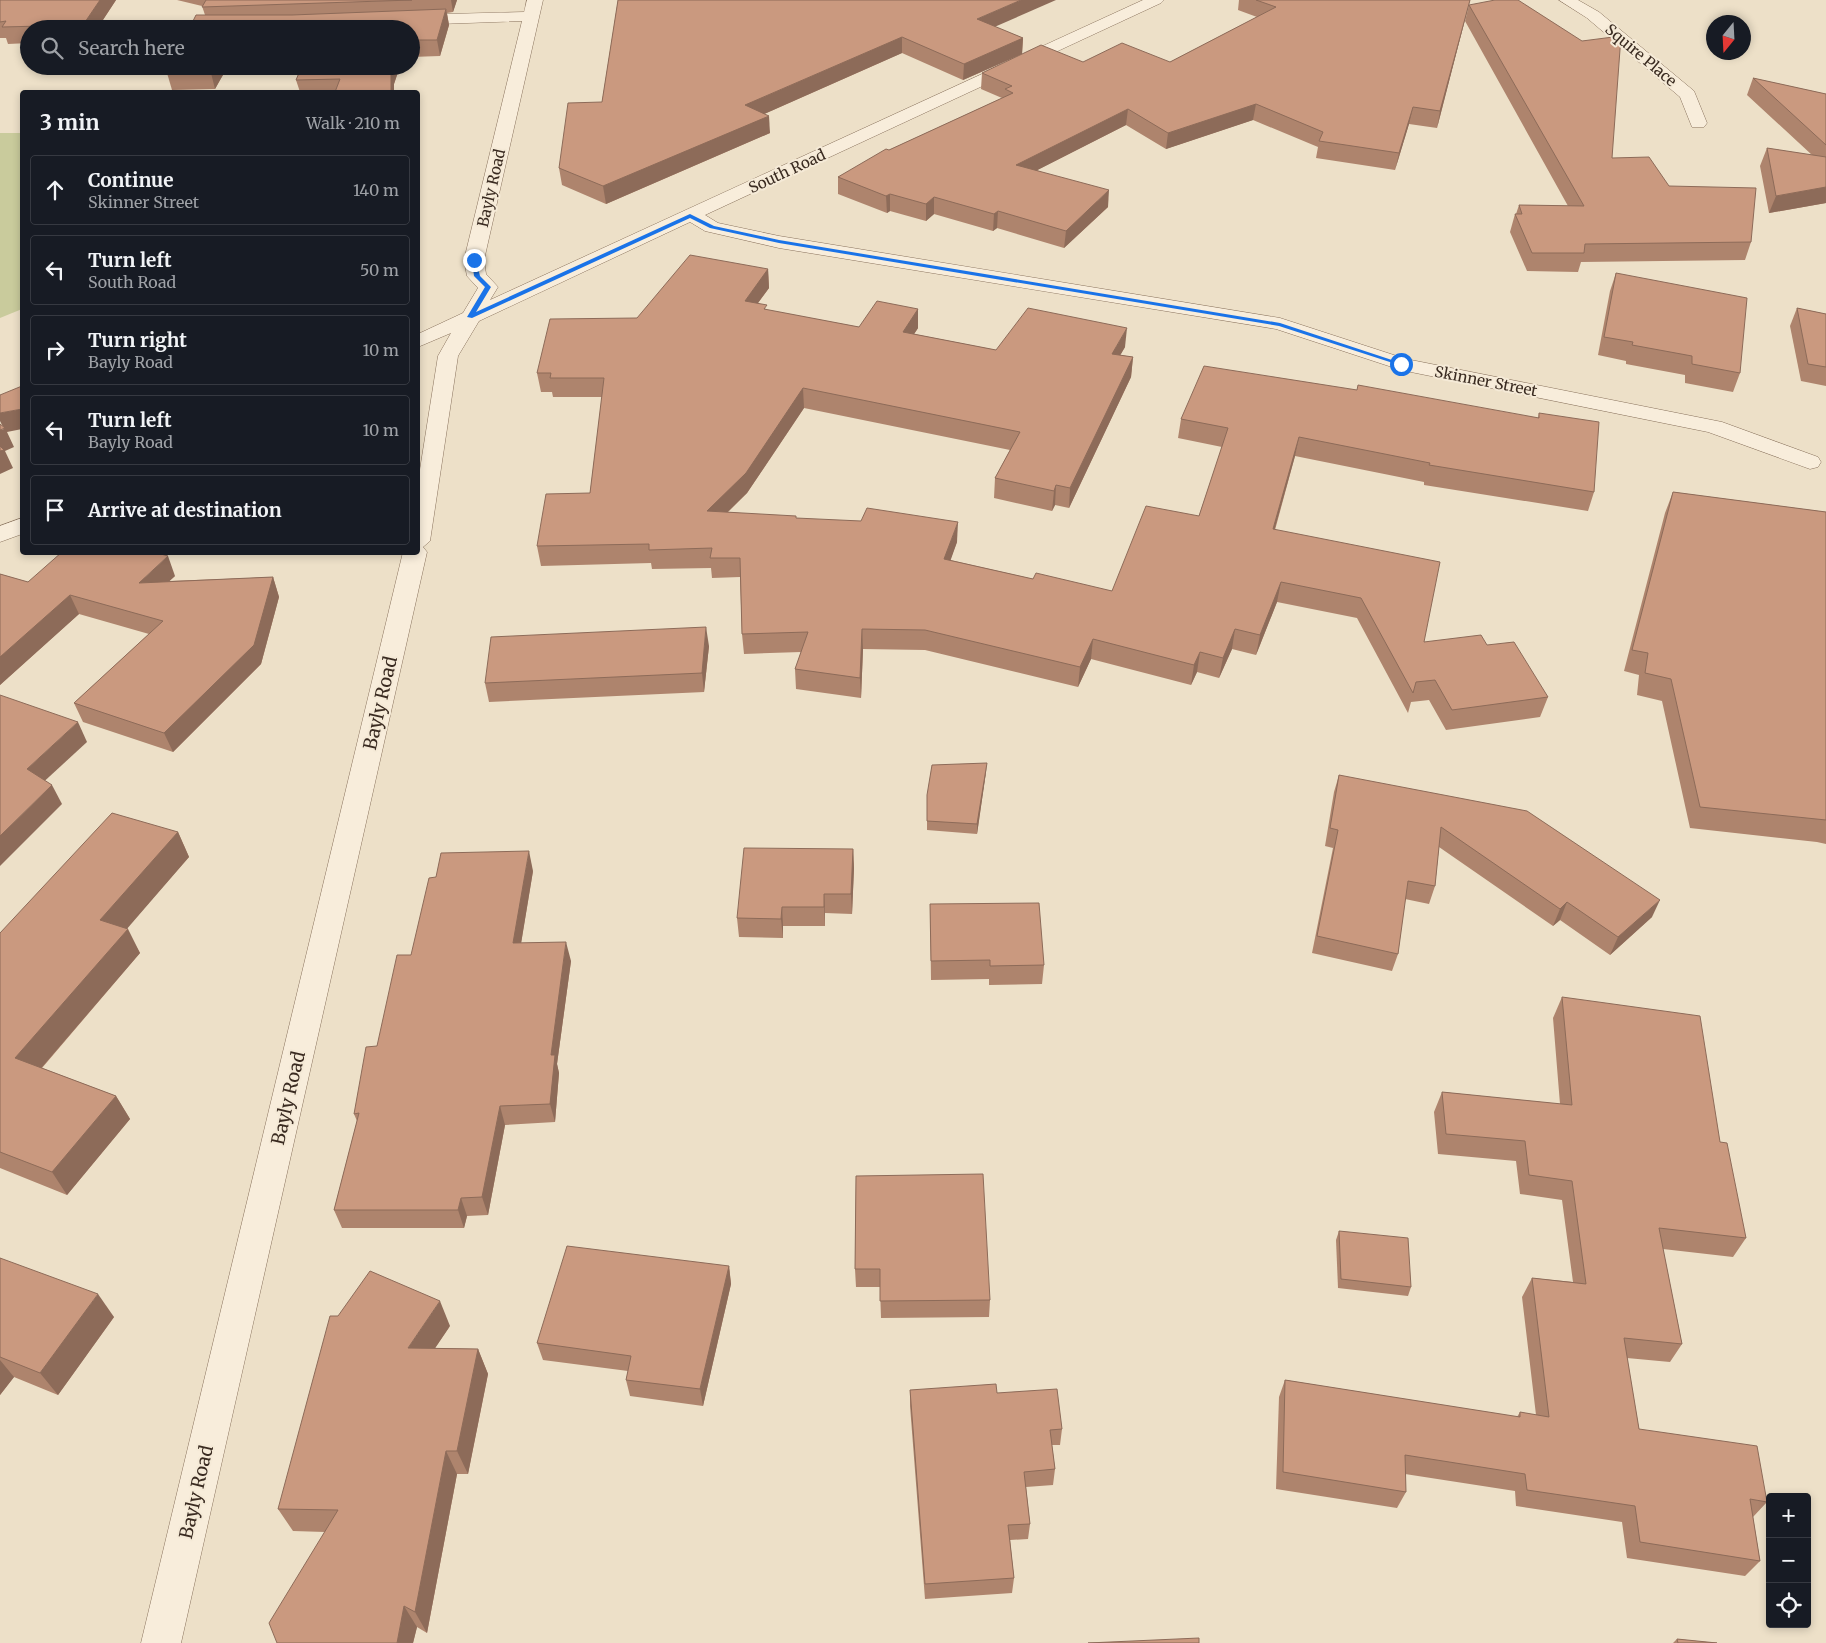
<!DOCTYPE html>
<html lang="en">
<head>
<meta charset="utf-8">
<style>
  body { margin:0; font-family:Merriweather,serif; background:#20242c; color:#f1f3f6 }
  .controls { position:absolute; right:15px; bottom:15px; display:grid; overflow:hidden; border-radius:5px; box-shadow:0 2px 8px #0003 }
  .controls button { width:45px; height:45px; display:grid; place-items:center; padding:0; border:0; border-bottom:1px solid #363941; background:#171b24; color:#f1f3f6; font:25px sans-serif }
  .compass { position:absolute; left:1706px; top:15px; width:45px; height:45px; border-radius:50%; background:#171b24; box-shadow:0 2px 8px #0003; rotate:198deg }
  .stop { position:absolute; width:15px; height:15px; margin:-11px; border:4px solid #1a73e8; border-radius:50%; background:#fff }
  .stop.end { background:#1a73e8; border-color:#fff; box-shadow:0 1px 5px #0008 }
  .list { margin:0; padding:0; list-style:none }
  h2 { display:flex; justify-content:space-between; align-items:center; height:65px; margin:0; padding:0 20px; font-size:21px }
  h2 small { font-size:16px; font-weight:400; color:#9ea1a6 }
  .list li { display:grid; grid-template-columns:32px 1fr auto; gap:15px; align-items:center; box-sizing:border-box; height:70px; margin:0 10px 10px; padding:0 10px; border:1px solid #363941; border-radius:5px }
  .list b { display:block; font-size:19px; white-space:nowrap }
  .list p { margin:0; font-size:16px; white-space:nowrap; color:#9ea1a6 }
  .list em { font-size:16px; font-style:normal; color:#9ea1a6 }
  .icon { flex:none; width:28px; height:28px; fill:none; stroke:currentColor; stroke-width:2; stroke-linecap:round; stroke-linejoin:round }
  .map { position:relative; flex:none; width:1826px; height:1643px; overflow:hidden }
  .search { position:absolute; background:#171b24; box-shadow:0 2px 8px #0003; left:20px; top:20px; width:400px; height:55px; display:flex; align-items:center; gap:12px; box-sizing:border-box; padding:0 18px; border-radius:28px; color:#9ea1a6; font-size:19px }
  .panel { position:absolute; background:#171b24; box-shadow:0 2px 8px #0003; left:20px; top:90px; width:400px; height:465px; border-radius:5px }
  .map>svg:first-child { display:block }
  .green { fill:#c9cb9c }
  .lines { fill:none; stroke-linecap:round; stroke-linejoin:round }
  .minor-casing { stroke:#89725d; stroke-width:1 }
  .minor { fill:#f8eddb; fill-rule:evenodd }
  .wall { fill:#ae846d }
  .shaded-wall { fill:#8d6b59 }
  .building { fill:#ca997f; stroke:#8d6b59 }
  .route { fill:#1a73e8 }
  .labels { text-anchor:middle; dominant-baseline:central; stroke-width:4; stroke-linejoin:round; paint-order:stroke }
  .far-street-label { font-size:15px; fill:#3a2b21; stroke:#f5ead7 }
  .street-label { font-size:18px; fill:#3a2b21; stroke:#f5ead7 }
</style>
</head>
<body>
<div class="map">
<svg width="1826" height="1643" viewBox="0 0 1826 1643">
  <rect width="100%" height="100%" fill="#ede0c8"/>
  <polygon class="green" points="0,133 22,133 22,309 0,318"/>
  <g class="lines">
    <g class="minor-casing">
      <g id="minor">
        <polygon points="527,0 543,0 484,260 486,274 498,287 490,300 1143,0 1164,0 1161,3 705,215 718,223 779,236 1280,318 1406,359 1722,422 1818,457 1821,462 1818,467 1810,469 1708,432 1401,370 1276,329 779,248 705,231 690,222 479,321 458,356 430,541 423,547 427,552 181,1643 141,1643 403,552 418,552 418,482 438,356 451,333 418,347 418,334 463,313 478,288 467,276 464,260 522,21 411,25 403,20 411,15 524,12"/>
        <polygon points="1559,0 1578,0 1599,12 1694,91 1707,123 1704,127 1692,127 1680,97 1587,18"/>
        <polygon points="228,21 234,23 236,26 234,29 140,29 148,24"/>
        <path d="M104,66H121V67L119,70C112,72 108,72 104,66Z"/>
        <polygon points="22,518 22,534 0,542 0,526"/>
      </g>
    </g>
    <use href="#minor" class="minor"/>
  </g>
  <g class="wall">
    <polygon points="0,0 116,0 97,29 29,29 29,43 8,44 6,38 0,38"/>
    <polygon points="177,0 457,0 453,12 447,13 449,25 440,56 411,57 411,29 205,15 202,6"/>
    <polygon points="618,0 995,27 1023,38 1022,54 963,80 902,53 764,114 770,133 606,204 562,185 559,168 602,102"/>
    <polygon points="1239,0 1470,0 1437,128 1409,124 1395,170 1316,158 1318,147 1253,120 1166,149 1126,125 1037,170 1108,207 1064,248 997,228 993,231 934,214 926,221 890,211 887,213 838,194 838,177 889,150 1002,98 981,89 982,73 1083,62 1170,62 1257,17 1238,10"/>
    <polygon points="1469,5 1612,158 1669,186 1751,242 1745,260 1581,262 1578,272 1527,271 1510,232 1515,214 1516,214 1519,205 1568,206 1465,21"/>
    <polygon points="171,66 228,66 215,89 172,90 167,73"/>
    <polygon points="302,66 400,66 394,84 394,92 300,92 296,80"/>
    <polygon points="1753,78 1826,94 1826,203 1769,213 1760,166 1767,148 1812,155 1747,95"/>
    <polygon points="768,269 769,288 758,303 767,310 859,327 918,309 918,328 914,334 996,350 1125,347 1120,355 1133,357 1131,377 1069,508 1055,505 1052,511 994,498 995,478 1010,450 804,408 747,493 728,512 796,518 957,542 950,560 1033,579 1112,591 1199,516 1222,447 1178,438 1181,419 1357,390 1538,418 1539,413 1594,492 1588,511 1424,485 1424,482 1295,456 1275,530 1424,642 1487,645 1548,697 1540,717 1446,730 1429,700 1411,702 1408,713 1357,618 1277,602 1256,655 1232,649 1219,678 1197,672 1191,685 1091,659 1078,687 925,650 863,649 861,698 796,689 795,669 801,652 744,654 742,634 740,577 712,578 711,568 652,569 651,563 541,566 537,546 590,493 602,397 553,397 552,392 541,392 537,373 637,318"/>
    <polygon points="1616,273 1740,373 1733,392 1685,383 1685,375 1626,364 1626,361 1598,355 1610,291"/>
    <polygon points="1797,308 1826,314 1826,386 1801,381 1790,326"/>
    <polygon points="1673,492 1826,512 1826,844 1817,842 1690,828 1662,701 1637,695 1639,675 1624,671 1665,513"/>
    <polygon points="0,574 28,582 175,576 169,581 273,577 279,597 261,664 173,752 83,722 74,703 149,634 79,614 0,685"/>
    <polygon points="709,646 704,692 489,702 485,683"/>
    <polygon points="986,772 977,834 927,830 927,795"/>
    <polygon points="1339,775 1652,917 1610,955 1560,920 1553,926 1439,847 1435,886 1429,904 1405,899 1398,954 1392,971 1312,953 1333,848 1325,846 1334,792"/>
    <polygon points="178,832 189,857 126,929 140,953 42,1068 116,1096 130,1119 67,1195 0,1168 0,933"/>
    <polygon points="853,849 854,868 852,914 825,913 825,926 783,926 783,938 739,937 737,918"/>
    <polygon points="533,871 521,943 571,961 557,1064 559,1073 555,1122 505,1125 488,1215 467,1216 464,1228 342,1228 334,1210 357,1121 354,1114 411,955"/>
    <polygon points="930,904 1044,965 1042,984 989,985 989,979 931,980"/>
    <polygon points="1562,997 1720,1142 1746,1238 1733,1257 1663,1249 1682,1344 1670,1362 1627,1358 1639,1429 1767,1502 1753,1517 1760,1561 1745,1576 1627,1558 1622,1522 1516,1506 1515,1491 1405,1474 1406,1492 1397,1508 1276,1489 1279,1397 1285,1380 1517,1417 1520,1412 1536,1415 1522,1297 1532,1278 1573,1282 1562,1200 1520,1194 1516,1161 1438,1154 1434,1112 1442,1092 1560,1104 1553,1018"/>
    <polygon points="856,1176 990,1300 989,1317 881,1318 880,1287 856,1287 855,1269"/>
    <polygon points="1339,1231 1411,1287 1408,1296 1338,1288 1336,1240"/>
    <polygon points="0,1258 114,1317 58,1395 14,1377 0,1395"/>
    <polygon points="729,1266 731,1284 703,1406 630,1396 626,1380 628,1371 543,1360 537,1343"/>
    <polygon points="450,1326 435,1348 478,1349 488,1374 468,1474 457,1474 427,1633 417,1627 413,1643 277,1643 325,1532 293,1531 278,1509"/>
    <polygon points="910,1390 997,1393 1062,1429 1060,1445 1052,1445 1055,1469 1053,1485 1026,1487 1030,1524 1028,1539 1010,1540 1014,1578 1012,1593 925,1599 910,1406"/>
    <polygon points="1677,1639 1717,1643 1673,1643"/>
  </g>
  <g class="shaded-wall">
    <polygon points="100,0 116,0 97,29 84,29 83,25"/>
    <polygon points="451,0 457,0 453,12"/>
    <polygon points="1021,0 1056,0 976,35 977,19"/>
    <polygon points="1470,0 1437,128 1440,111"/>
    <polygon points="446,9 449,25 440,56 437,40"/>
    <polygon points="902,37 902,53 746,122 745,105"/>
    <polygon points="1023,38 1022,54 963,80 964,64"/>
    <polygon points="214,66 228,66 215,89 211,73"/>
    <polygon points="391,66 400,66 394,84 394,92 391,92"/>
    <polygon points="1256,104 1253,120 1166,149 1168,133"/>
    <polygon points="1413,107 1409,124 1395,170 1399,153"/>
    <polygon points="1128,109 1126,125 1016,181 1016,165"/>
    <polygon points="769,116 770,133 606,204 603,186"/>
    <polygon points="1826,187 1826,203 1769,213 1776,196"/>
    <polygon points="1109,190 1108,207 1064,248 1066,231"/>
    <polygon points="890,194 890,211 887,213 886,196"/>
    <polygon points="934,197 934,214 926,221 926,204"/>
    <polygon points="998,211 997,228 993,231 994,214"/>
    <polygon points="768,269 769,288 746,319 745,301"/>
    <polygon points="918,309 918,328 903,351 903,332"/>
    <polygon points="1127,328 1125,347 1110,373 1112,354"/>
    <polygon points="1133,357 1131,377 1069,508 1070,488"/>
    <polygon points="803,388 804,408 747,493 709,530 707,511"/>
    <polygon points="22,409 22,429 7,432 14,447 5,451 13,468 0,474 0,430 4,429 0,421 0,413"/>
    <polygon points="1299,437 1295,456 1269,549 1273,529"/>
    <polygon points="1056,485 1055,505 1052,511 1054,491"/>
    <polygon points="958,522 957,542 944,579 944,559"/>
    <polygon points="168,556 175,576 147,602 139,583"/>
    <polygon points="273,577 279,597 261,664 173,752 164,733"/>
    <polygon points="1281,582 1277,602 1256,655 1260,635"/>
    <polygon points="70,595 79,614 0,685 0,657"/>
    <polygon points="706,627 709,646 704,692 702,673"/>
    <polygon points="862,629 863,649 861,698 860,678"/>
    <polygon points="1235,629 1232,649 1219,678 1223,658"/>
    <polygon points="1093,639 1091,659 1078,687 1080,667"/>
    <polygon points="1200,652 1197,672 1191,685 1194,665"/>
    <polygon points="78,722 87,742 37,788 27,769"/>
    <polygon points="987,763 986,772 977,834 977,824"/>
    <polygon points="52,785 62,804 0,866 0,836"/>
    <polygon points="178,832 189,857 113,945 100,920"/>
    <polygon points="853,849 854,868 852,914 851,894"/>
    <polygon points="529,851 533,871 518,962 513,943"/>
    <polygon points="824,894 825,913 825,926 824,907"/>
    <polygon points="1660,900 1652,917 1610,955 1618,937"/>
    <polygon points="1567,902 1560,920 1553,926 1560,909"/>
    <polygon points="782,907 783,926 783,938 781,919"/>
    <polygon points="128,929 140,953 30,1081 15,1058"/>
    <polygon points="566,942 571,961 557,1064 559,1073 555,1122 550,1104 551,1055"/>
    <polygon points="116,1096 130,1119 67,1195 52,1172"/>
    <polygon points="500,1106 505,1125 488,1215 482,1197"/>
    <polygon points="461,1198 467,1216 464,1228 458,1210"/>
    <polygon points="729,1266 731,1284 703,1406 700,1389"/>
    <polygon points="98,1294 114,1317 58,1395 40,1373"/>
    <polygon points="440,1301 450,1326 419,1372 408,1348"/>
    <polygon points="478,1349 488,1374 468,1474 457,1451"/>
    <polygon points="0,1360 14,1377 0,1395"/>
    <polygon points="446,1451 457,1474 427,1633 415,1612"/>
    <polygon points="404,1606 417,1627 413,1643 397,1643"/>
  </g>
  <g class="building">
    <polygon points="0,0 100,0 83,25 2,27 6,21 0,22"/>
    <polygon points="206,0 412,0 202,7"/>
    <polygon points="618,0 1021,0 977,19 1023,38 964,64 902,37 745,105 769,116 603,186 559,168 568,103 602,102"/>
    <polygon points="1256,0 1470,0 1440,111 1413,107 1399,153 1319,141 1323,132 1256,104 1168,133 1128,109 1016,165 1109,190 1066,231 998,211 994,214 934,197 926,204 890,194 886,196 838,177 886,149 889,150 1013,93 1005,89 1012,86 982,73 1041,45 1083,62 1122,43 1170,62 1276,7"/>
    <polygon points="1495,0 1518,0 1582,41 1621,36 1612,158 1649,157 1669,186 1756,188 1751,242 1585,244 1584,253 1532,253 1515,214 1522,214 1519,205 1584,206 1469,5"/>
    <polygon points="446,9 437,40 411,40 411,29 189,29 196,15 292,15"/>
    <polygon points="171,66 214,66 211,73 167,73"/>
    <polygon points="302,66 391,66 391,92 335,92 340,79 296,80"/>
    <polygon points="1753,78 1826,94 1826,145"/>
    <polygon points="1767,148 1826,157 1826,187 1776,196"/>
    <polygon points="690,255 768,269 745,301 767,305 764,309 859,327 877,301 918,309 903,332 996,350 1028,308 1127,328 1112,354 1133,357 1070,488 1056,485 1054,491 995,478 1020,432 803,388 746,473 707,511 796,516 796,518 861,521 867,508 958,522 944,559 1033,579 1036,573 1112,591 1146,506 1199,516 1228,428 1181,419 1204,366 1357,390 1358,385 1539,418 1539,413 1599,422 1594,492 1429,465 1430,463 1299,437 1273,529 1440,562 1424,642 1481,635 1487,645 1514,642 1548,697 1452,710 1435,680 1416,682 1413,693 1361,598 1281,582 1260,635 1235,629 1223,658 1200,652 1194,665 1093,639 1080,667 925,630 862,629 860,678 795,669 808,632 742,634 740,558 710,558 712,548 649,550 649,544 537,546 546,494 590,493 604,378 550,378 551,373 537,373 550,319 637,318"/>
    <polygon points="1616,273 1747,298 1740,373 1692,364 1692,356 1632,345 1633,342 1604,337"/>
    <polygon points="1797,308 1826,314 1826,367 1808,364"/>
    <polygon points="22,386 22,409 0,413 0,395"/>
    <polygon points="0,424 5,428 0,430"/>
    <polygon points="0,446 4,450 0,451"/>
    <polygon points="1673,492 1826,512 1826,820 1700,807 1671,679 1645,673 1648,653 1632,650"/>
    <polygon points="62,552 154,552 168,556 139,583 273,577 254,645 164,733 74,703 163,621 70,595 0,657 0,574 28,582"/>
    <polygon points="706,627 702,673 485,683 491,637"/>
    <polygon points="0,695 78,722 27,769 52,785 0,836"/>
    <polygon points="987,763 977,824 927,821 927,795 932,765"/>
    <polygon points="1339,775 1527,811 1660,900 1618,937 1567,902 1560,909 1441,827 1435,886 1408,881 1398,954 1317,936 1338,830 1330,828"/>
    <polygon points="112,813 178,832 100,920 128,929 15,1058 116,1096 52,1172 0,1152 0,933"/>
    <polygon points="744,848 853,849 851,894 824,894 824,907 782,907 781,919 737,918"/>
    <polygon points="529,851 513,943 566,942 551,1055 555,1055 550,1104 500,1106 482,1197 461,1198 458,1210 334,1210 359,1113 354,1114 366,1047 377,1046 397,955 411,955 429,878 436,877 441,853"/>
    <polygon points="1039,903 1044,965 990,966 990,960 931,961 930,904"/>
    <polygon points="1562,997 1700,1016 1720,1142 1727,1143 1746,1238 1659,1228 1682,1344 1624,1338 1639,1429 1757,1446 1767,1502 1750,1499 1760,1561 1640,1542 1635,1506 1527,1490 1525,1474 1405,1455 1406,1492 1283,1472 1285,1380 1520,1417 1520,1412 1549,1417 1532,1278 1586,1284 1572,1181 1529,1175 1525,1141 1446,1134 1442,1092 1572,1105"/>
    <polygon points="983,1174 990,1300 880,1301 880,1269 855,1269 856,1176"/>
    <polygon points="1339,1231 1408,1238 1411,1287 1341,1279"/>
    <polygon points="567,1246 729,1266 700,1389 626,1380 631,1356 537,1343"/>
    <polygon points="0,1258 98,1294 40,1373 0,1357"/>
    <polygon points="370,1271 440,1301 408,1348 478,1349 457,1451 446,1451 415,1612 404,1606 397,1643 277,1643 269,1623 338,1510 278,1509 330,1316 338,1316"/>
    <polygon points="996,1384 997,1393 1057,1389 1062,1429 1050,1430 1055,1469 1024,1472 1030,1524 1008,1525 1014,1578 925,1584 910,1390"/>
    <polygon points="1199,1638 1199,1643 1088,1643"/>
    <polygon points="1677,1639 1717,1643 1678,1643"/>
  </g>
  <polygon class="route" points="690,214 714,226 779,240 1280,323 1404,364 1399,365 1279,326 779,243 710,228 690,218 472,318 467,317 485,287 474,276 472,259 476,260 480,276 491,287 476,312"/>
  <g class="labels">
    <g class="far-street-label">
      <text transform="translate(1641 55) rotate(40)">Squire Place</text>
      <text transform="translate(787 171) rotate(-25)">South Road</text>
      <text transform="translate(491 188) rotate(-77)">Bayly Road</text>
      <text transform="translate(1486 381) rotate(11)">Skinner Street</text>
    </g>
    <g class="street-label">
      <text transform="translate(380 703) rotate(-77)">Bayly Road</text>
      <text transform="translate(288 1098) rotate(-77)">Bayly Road</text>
      <text transform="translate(196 1492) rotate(-77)">Bayly Road</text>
    </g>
  </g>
</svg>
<div class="controls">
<button>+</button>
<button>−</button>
<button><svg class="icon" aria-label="locate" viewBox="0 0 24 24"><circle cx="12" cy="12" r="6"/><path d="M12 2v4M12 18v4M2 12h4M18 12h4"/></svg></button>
</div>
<svg class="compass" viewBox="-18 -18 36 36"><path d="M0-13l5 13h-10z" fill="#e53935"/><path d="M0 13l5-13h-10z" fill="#9ea1a6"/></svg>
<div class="stop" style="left:1401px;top:364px"></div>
<div class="stop end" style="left:474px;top:260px"></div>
<div class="search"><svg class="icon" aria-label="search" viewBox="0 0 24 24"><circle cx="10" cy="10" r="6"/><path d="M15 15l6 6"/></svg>Search here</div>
<section class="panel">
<h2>3 min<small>Walk · 210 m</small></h2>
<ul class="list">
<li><svg class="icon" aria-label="ahead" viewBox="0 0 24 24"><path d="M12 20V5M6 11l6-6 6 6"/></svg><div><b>Continue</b><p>Skinner Street</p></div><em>140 m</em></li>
<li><svg class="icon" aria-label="left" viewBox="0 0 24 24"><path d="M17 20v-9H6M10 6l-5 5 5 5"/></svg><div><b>Turn left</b><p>South Road</p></div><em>50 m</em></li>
<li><svg class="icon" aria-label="right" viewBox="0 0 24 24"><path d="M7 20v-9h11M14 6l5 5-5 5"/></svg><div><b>Turn right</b><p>Bayly Road</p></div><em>10 m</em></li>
<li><svg class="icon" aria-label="left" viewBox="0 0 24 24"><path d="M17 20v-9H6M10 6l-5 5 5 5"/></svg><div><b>Turn left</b><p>Bayly Road</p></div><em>10 m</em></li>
<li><svg class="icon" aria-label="arrive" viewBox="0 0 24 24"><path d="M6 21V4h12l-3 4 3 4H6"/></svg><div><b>Arrive at destination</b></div></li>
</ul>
</section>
</div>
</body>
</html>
